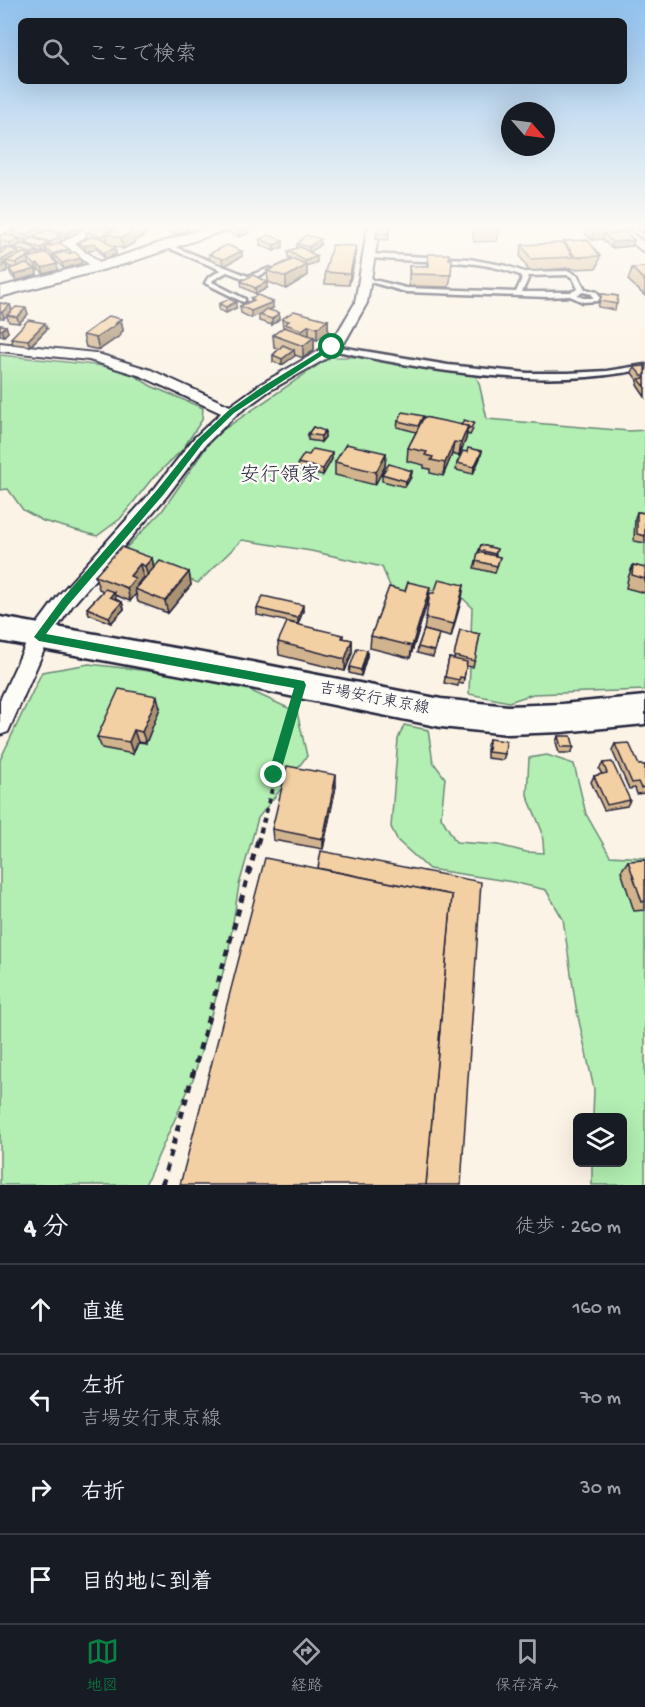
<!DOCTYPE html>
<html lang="ja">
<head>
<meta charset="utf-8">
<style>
  body { margin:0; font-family:"Gochi Hand","Klee One",sans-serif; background:#20242c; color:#f1f3f6 }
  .controls { position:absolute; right:18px; bottom:18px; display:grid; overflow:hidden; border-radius:9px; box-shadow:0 6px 24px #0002 }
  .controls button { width:54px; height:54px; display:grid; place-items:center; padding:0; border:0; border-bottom:2px solid #363941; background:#171b24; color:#f1f3f6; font:30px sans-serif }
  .compass { position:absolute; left:501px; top:102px; width:54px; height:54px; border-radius:50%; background:#171b24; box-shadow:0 6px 24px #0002; rotate:118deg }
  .stop { position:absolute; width:18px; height:18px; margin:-14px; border:4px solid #0b8043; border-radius:50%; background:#fff }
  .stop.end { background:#0b8043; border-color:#fff; box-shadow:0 2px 6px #0008 }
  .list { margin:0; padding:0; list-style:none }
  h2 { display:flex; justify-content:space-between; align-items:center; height:78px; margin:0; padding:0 24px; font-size:26px }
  h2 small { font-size:20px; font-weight:400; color:#9ea1a6 }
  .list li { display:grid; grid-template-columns:39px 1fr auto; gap:18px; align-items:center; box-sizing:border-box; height:90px; padding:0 24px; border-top:2px solid #363941 }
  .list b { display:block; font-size:22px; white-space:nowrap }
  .list p { margin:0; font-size:20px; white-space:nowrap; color:#9ea1a6 }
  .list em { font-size:20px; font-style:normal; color:#9ea1a6 }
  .icon { flex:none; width:33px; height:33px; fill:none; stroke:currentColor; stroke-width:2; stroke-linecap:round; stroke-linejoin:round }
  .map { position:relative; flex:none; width:645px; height:1185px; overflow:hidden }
  .search { position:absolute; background:#171b24; box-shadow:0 6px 24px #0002; left:18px; right:18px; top:18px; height:66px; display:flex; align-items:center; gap:15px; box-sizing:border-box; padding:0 21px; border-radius:9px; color:#9ea1a6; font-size:22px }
  .sheet { height:438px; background:#171b24 }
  nav { display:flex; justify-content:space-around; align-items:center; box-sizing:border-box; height:84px; border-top:2px solid #363941; background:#171b24; font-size:16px; color:#9ea1a6 }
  nav a { display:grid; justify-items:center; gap:3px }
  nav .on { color:#0b8043 }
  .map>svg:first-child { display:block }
  .green { fill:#b3eeb3; stroke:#6a8877; stroke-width:1.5 }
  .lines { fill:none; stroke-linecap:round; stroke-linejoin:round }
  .service-casing { stroke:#22223b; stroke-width:5 }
  .minor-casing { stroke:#22223b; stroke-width:4 }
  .tertiary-casing { stroke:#22223b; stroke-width:4 }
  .secondary-casing { stroke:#22223b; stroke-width:5 }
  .path-far1 { stroke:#22223b; stroke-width:4.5; stroke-dasharray:5 5; stroke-linecap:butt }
  .path { stroke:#22223b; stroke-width:5; stroke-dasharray:7 7; stroke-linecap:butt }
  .service { fill:#fdfcf7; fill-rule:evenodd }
  .minor { fill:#fdfcf7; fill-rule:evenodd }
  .tertiary { fill:#fdfcf7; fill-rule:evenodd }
  .secondary { fill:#fdfcf7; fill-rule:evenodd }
  .wall { fill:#d1b38d; stroke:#22223b; stroke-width:1.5; fill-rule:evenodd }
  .shaded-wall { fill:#aa9273; stroke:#22223b; stroke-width:1.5 }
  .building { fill:#f3d0a4; stroke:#22223b; stroke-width:1.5 }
  .route { fill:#0b8043 }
  .labels { text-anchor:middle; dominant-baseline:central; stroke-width:5; stroke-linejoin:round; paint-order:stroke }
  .street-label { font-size:16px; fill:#22223b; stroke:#fdfcf7 }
  .quarter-label { font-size:20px; fill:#22223b; stroke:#fdfcf7 }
</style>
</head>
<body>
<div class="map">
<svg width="645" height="1185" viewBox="0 0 645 1185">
  <rect width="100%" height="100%" fill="#fbf3e6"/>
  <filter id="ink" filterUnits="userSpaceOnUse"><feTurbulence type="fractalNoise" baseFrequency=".0167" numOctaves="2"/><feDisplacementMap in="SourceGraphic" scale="12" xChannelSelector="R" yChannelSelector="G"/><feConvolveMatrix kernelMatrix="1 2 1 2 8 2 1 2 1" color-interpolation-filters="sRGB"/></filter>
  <g filter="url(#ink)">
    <g class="green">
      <polygon points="0,355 123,368 151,386 203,408 202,420 182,450 151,480 120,519 97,536 43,521 23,510 8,489 0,490"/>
      <polygon points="330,357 357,357 475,375 479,383 487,419 629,431 645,430 645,690 533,694 509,702 469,694 472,607 454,590 392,591 382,567 311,551 242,540 198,583 121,553 162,511 214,436"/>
      <polygon points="89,664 175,674 249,690 297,712 307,756 258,818 239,885 228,954 194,1077 145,1185 0,1185 0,760 42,672"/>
      <polygon points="404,725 428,730 433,762 445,778 441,817 456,842 499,845 526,852 544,853 542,831 527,795 529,758 547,755 574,764 586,814 610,856 645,858 645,1185 592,1185 592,1163 622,1162 622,1118 593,1117 594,1089 576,1007 563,919 546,890 513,882 429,869 398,841 391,827 398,739"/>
    </g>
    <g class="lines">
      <g class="service-casing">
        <g id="service">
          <polygon points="166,245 170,245 248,276 270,268 273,270 248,280 227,272 213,280 212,282 245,299 245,301 243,302 205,283 208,278 221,270 166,247"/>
          <path d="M369,254L469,259L507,266L524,272L569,271L578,276L585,289L597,292L600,297L598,301L583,302L570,296L547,297L406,292L363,280L366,278L406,288L516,292L522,279L520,275C468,255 420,265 367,257V255ZM568,275L573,278L578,289L571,292H522L528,279L527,276ZM583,292L592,294L593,298H583L577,295Z"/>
          <path d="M328,345L448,365L528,373H568L607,371L645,365V369C619,374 594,377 568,378C490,381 405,366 328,349Z"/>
        </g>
      </g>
      <g class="minor-casing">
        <g id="minor">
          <polygon points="4,225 18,225 0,235 0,227"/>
          <polygon points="91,225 105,225 75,243 102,264 104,267 98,271 61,243"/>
          <polygon points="368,225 380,225 367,303 346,340 327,358 269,391 236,415 206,444 167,496 72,606 48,641 8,732 0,735 0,700 32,631 58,596 155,488 194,438 221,413 141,376 89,360 0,351 0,343 95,353 151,370 230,406 259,385 317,352 336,335 355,303"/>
          <polygon points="609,225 621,225 645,243 645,253"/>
        </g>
      </g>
      <g class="tertiary-casing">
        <polygon id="tertiary" points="213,225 234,225 232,228 128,263 0,297 0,287 118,257"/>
      </g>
      <g class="secondary-casing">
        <polygon id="secondary" points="0,617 236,659 441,699 508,706 562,704 645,696 645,724 562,732 508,734 441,727 236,685 0,641"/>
      </g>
      <polyline class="path-far1" points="258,842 294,708"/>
      <polyline class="path" points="162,1185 258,840"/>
      <use href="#service" class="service"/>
      <use href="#minor" class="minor"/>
      <use href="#tertiary" class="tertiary"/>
      <use href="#secondary" class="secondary"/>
    </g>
    <g class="wall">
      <path d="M27,225H53V226L41,233L39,232L40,234L27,241L19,238L21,244L11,249L5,247L6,250H14V248L24,245V243L35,239L34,237L50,231L49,229L56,225H86L78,230V232L67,238L60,237L61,242L57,244L69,249L70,253L82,263L64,269L55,260H53L58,270L44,274L39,270L37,271L36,270L37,275L16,281L11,275L9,269L13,268L8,266L7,264H6L7,268L6,269L7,271L0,275V236L14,237L12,231ZM37,252L43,253L46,252V253L38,255Z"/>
      <polygon points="104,225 144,225 145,233 143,234 143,237 134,241 134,243 123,249 110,245 115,248 116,254 105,259 97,249 86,252 81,247 79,242 88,238 87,238 86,232 105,228"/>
      <polygon points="159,225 187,225 188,230 176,235 160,228"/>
      <polygon points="246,225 264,225 254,229"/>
      <polygon points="473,225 497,225 499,230 497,241 474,242 473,236"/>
      <polygon points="582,225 624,225 625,226 624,233 634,240 632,246 611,248 603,240 603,239 592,240 585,233 586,228"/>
      <polygon points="632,225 645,225 645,235 635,228 636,226 633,226"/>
      <polygon points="227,227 249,233 239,237 227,232"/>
      <polygon points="390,229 388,240 376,239 377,233"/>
      <polygon points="260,239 283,241 283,247 274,251 260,245"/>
      <polygon points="564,241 600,256 597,268 572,269 571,267 571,268 529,271 520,256 522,245 564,243"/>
      <polygon points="297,244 320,245 310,252 317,262 307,266 307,276 286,289 268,282 267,271 292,259 288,257 288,251 297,248"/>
      <polygon points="356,246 355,258 349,285 325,284 325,272"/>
      <polygon points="242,251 242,256 228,264 223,265 210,260 209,254"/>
      <polygon points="428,254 451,275 449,287 409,286 409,266 427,266"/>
      <polygon points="645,267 645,296 628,280 632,268"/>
      <polygon points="241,281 267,288 256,294 242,287"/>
      <polygon points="602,294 618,296 615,310 598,307"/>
      <polygon points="251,298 273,308 269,310 279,319 272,325 259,321 259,315 261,313 251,318 241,313 240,306 251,301"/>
      <polygon points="0,303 10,305 12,311 26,308 28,314 19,323 9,322 7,316 4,318 0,318"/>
      <polygon points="219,304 236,308 226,313 219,310"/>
      <polygon points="121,319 123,331 120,333 121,335 99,350 86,347 83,335"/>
      <polygon points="282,319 328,320 328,332 317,340 314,339 314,350 303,358 295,355 282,365 273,362 273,355 279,349 274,347 273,335 283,328"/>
      <polygon points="0,325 6,326 8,332 4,336 0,335"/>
      <polygon points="47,329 30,346 13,344 11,338"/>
      <polygon points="645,366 645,397 637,385 638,381 632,373 634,367"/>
      <polygon points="424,417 473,429 470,435 467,434 466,439 459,456 452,454 443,476 430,473 430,469 424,468 424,465 407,461 408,448 416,432 397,427 398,421"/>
      <polygon points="313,427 325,437 321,442 308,440 308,434"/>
      <polygon points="482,451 480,458 473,474 456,470 457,463 467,452"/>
      <polygon points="386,453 385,466 375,485 335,475 335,462"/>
      <polygon points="309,455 332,459 323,475 298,470 298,463"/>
      <polygon points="412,471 411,477 405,487 382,481 382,474"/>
      <polygon points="637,512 645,513 645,543 634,541 635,518"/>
      <polygon points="481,545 497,549 495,556 500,557 495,573 474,568"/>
      <path d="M152,558L154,568L189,572L191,585L168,613L138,602L136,594L130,601L115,595V599L122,602L124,609L111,623L89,614L87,608L103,591L99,589L95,576ZM143,577L145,578L138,586L137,585Z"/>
      <polygon points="633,565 644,568 645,566 645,593 626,588 628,578"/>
      <polygon points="464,585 451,637 424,630 438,641 433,657 417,653 418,647 424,630 426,618 434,593"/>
      <polygon points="428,600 410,658 370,648 371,636"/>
      <polygon points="257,608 303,611 298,624 257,615"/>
      <polygon points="460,630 480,634 473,667 466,666 463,684 458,683 458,686 444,683 449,658 454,659"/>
      <polygon points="343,635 343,638 352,640 352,653 345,671 279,655 278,642"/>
      <polygon points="367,650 367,656 361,676 349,673 350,667"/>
      <polygon points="160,708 146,743 138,742 133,754 102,748 97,737"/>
      <polygon points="558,736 574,747 571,753 559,753 556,742"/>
      <polygon points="489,739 505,754 503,760 487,758 487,745"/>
      <polygon points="615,744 639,765 645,765 645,793 637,794 635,788 629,789 612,750"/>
      <polygon points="603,763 630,800 627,806 604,810 591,782 594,776 602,774 599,769"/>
      <polygon points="336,786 323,849 273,840 272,829"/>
      <polygon points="645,860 645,910 634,911 621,871 628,861"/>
    </g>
    <g class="shaded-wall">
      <polygon points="44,225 53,225 53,226 41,233 40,227"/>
      <polygon points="76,225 86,225 78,230 78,232 67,238 66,233 76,227"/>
      <polygon points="138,225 144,225 145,233 143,234 143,237 134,241 134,243 123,249 121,238"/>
      <polygon points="185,225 187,225 188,230 176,235 175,229"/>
      <polygon points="254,225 264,225 254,229"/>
      <polygon points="625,226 622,237 604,234 603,239 592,240 595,229"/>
      <polygon points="249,227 249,233 239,237 239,231"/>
      <polygon points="38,228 40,234 27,241 25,235"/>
      <polygon points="106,233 108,239 102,242 101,236"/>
      <polygon points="59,234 61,242 51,247 50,242"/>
      <polygon points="19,238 21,244 11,249 10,243"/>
      <polygon points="320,239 320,245 309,253 309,247"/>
      <polygon points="634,240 632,246 611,248 613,242"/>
      <polygon points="283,241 283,247 274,251 274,245"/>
      <polygon points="49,243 50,249 45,248 46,252 43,253 41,248"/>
      <polygon points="95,243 97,249 86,252 84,246"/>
      <polygon points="356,246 355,258 349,285 350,274"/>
      <polygon points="5,247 7,253 0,256 0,250"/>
      <polygon points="33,247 35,252 37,251 38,257 33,259 32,248"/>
      <polygon points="115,248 116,254 105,259 103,253"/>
      <polygon points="69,249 71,255 54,255 55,260 53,260 52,254"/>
      <polygon points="18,251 19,257 6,261 7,271 0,275 0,268 2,264 4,263 3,259"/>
      <polygon points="242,251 242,256 228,264 223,265 222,259"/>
      <polygon points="31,255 32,261 28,258 29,263 18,269 16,263"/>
      <polygon points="317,256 317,262 307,266 307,276 286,289 286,277 305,266 305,261"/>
      <polygon points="81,258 82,263 64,269 62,263"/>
      <polygon points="38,264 39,270 37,271 35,265"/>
      <polygon points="57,264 58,270 44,274 42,268"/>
      <polygon points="36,269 37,275 16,281 14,275"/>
      <polygon points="267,282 267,288 256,294 255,288"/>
      <polygon points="236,302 236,308 226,313 226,307"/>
      <polygon points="273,302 273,308 251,318 251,311"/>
      <polygon points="10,305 12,311 4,318 2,312"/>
      <polygon points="26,308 28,314 19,323 17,317"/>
      <polygon points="279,313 279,319 272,325 272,319"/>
      <polygon points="121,319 123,331 120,333 121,335 99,350 96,338"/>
      <polygon points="328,320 328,332 317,340 317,328"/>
      <polygon points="45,323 47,329 30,346 28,340"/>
      <polygon points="309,325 309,337 302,342 302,330"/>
      <polygon points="6,326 8,332 4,336 2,330"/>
      <polygon points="314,337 314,350 303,358 303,346"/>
      <polygon points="294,350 295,356 282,365 282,359"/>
      <polygon points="468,426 466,439 459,456 461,443"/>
      <polygon points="325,431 325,437 321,442 321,436"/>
      <polygon points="454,442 452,454 443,476 445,463"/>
      <polygon points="482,451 480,458 473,474 474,467"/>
      <polygon points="332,453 332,459 323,475 323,469"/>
      <polygon points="386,453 385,466 375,485 376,472"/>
      <polygon points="412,471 411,477 405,487 406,481"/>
      <polygon points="152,558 154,570 148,578 145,566"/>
      <polygon points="140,564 143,577 137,585 139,590 135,589 136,594 130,601 127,588 130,576"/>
      <polygon points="189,572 191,585 168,613 165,601"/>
      <polygon points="464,585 462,598 451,637 454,624"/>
      <polygon points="430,587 428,600 410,658 412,646"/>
      <polygon points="114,592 116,599 112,603 110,597"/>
      <polygon points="122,602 124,609 111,623 109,617"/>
      <polygon points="303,605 303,611 298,624 298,618"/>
      <polygon points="352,640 352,653 345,671 345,659"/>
      <polygon points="367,650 367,656 361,676 361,670"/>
      <polygon points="157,696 160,708 146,743 142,732"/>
      <polygon points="134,730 138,742 133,754 129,742"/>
      <polygon points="336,775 336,786 323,849 323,839"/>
    </g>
    <g class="building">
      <polygon points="27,225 44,225 40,227 32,225 38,228 25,235 12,231"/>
      <polygon points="56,225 72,225 77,226 66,233 49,229"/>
      <polygon points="104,225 119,225 114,228"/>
      <polygon points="123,225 141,225 130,231 132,232 121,238 106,233"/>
      <polygon points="166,225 185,225 175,229"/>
      <polygon points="229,225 242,225 249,227 239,231 227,227"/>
      <polygon points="379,225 390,225 388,234 377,233"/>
      <polygon points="474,225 497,225 499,230 476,230"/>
      <polygon points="591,225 624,225 625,226 595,229"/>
      <polygon points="95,227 112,229 101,236 86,232"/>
      <polygon points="47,230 59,234 57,235 60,236 50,242 34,237"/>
      <polygon points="625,232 634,240 613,242 604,234"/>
      <polygon points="4,234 19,238 10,243 0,240 0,236"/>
      <polygon points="269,235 283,241 274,245 260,239"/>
      <polygon points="306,235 320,239 309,247 297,244"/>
      <polygon points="92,237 99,237 115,248 103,253 95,243 84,246 79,242"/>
      <polygon points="32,238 49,243 41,248 24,243"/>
      <polygon points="588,240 600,256 575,257 564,241"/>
      <polygon points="60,243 69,249 52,254 45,248"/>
      <polygon points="564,243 573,257 531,259 522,245"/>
      <polygon points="22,244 33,247 32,248 37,251 32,253 14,248"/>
      <polygon points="227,245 242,251 227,258 222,259 209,254"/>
      <polygon points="332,245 356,246 350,274 325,272"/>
      <polygon points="300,247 317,256 305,261 288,251"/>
      <polygon points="9,248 18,251 3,259 0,259 0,254"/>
      <polygon points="64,252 67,254 75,252 81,258 62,263 54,255"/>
      <polygon points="23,253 31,255 16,263 6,261"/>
      <polygon points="47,253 57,264 42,268 38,264 35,265 28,258"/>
      <polygon points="428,254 449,254 449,259 452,259 451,275 410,274 409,266 429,266"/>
      <polygon points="294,259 307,265 286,277 267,271"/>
      <polygon points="0,261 6,262 2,264 5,265 0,268"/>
      <polygon points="26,264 36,269 14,275 9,269"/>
      <polygon points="645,267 645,281 632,268"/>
      <polygon points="253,275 267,282 255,288 241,281"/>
      <polygon points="602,294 618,296 617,304 600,301"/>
      <polygon points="258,295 273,302 251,311 240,306 254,300 251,298"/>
      <polygon points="229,299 236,302 226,307 219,304"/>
      <polygon points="0,303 10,305 2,312 0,312"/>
      <polygon points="16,307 26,308 17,317 7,315"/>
      <polygon points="266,309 279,313 272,319 259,315"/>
      <polygon points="294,311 328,320 317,328 309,325 302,330 285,324 289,321 282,319"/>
      <polygon points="109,316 121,319 116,323 118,323 96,338 83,335"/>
      <polygon points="28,320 45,323 28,340 11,338"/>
      <polygon points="0,325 6,326 2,330 0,329"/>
      <polygon points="284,327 314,337 303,346 273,335"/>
      <polygon points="283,345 294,350 282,359 273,355"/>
      <polygon points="645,366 645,376 642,376 634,367"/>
      <polygon points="645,378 645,387 639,379"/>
      <polygon points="403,412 423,416 418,426 398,421"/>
      <polygon points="424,417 468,426 461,443 454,442 445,463 431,460 433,457 425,455 427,452 408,448"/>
      <polygon points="464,420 474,423 471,428 468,427 468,426 461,425"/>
      <polygon points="313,427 325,431 321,436 308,434"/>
      <polygon points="346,444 386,453 376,472 335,462"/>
      <polygon points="468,448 482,451 474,467 457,463 463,451 467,452"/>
      <polygon points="313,449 332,453 323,469 298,463 304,454 309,455"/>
      <polygon points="389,464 412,471 406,481 382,474"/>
      <polygon points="637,512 645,513 645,536 637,534"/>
      <polygon points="481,545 497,549 495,554 479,550"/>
      <polygon points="121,547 152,558 145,566 140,564 130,576 135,578 127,588 95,576"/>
      <polygon points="478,552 500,557 497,566 476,561"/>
      <polygon points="160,561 189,572 165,601 135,589"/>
      <polygon points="633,565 645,568 645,579 632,575"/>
      <polygon points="439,579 464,585 454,624 426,618 430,593 434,593"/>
      <polygon points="408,582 430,587 412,646 371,636 389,587 405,591"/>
      <polygon points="105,589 114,592 110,597 122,602 109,617 87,608"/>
      <polygon points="263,596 303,605 298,618 257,608"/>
      <polygon points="287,622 343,635 342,638 352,640 345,659 278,642"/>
      <polygon points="424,630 439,634 434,651 418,647"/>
      <polygon points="460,630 480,634 475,661 454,656"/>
      <polygon points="357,648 367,650 361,670 350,667"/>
      <polygon points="449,658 467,662 464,678 460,677 459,680 445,677"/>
      <polygon points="119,689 157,696 142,732 134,730 129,742 97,737"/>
      <polygon points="558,736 571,736 574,747 561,747"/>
      <polygon points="489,739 506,741 505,754 488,752"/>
      <polygon points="629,743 639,765 645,765 645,787 641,788 638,782 632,783 615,744"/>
      <polygon points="612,762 630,800 607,805 594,776 607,773 603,763"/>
      <polygon points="287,766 336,775 323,839 272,829"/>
      <polygon points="321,851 481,882 461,1185 426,1185 452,895 318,868"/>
      <polygon points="265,858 452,895 426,1185 180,1185"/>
      <polygon points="645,860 645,901 642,902 628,861"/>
    </g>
  </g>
  <linearGradient id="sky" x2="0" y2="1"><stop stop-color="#90c1ee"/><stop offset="0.58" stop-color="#fdfaf4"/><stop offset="1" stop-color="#fdfaf4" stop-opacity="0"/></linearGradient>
  <rect width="645" height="391" fill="url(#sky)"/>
  <polygon class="route" points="329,346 335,347 234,413 203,443 164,494 69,604 46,634 304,681 306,685 280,775 274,781 268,775 294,688 39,641 34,637 62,599 157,490 197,440 229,410 262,387"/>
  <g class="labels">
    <g class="street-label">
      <text transform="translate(374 700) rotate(11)">吉場安行東京線</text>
    </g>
    <g class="quarter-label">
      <text x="280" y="476">安行領家</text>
    </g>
  </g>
</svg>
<div class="controls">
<button><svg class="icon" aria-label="layers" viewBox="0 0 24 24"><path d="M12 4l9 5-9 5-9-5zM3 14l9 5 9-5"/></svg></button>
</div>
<svg class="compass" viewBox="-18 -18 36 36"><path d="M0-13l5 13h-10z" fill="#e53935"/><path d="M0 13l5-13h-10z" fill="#9ea1a6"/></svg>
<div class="stop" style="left:332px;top:347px"></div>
<div class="stop end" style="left:274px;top:775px"></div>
<div class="search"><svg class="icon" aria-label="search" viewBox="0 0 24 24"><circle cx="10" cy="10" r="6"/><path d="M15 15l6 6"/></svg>ここで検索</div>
</div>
<section class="sheet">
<h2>4 分<small>徒歩 · 260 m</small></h2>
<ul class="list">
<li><svg class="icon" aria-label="ahead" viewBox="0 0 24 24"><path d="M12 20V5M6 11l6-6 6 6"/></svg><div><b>直進</b></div><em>160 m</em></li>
<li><svg class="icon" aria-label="left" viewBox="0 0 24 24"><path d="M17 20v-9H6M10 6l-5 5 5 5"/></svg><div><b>左折</b><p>吉場安行東京線</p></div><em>70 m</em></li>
<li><svg class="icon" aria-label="right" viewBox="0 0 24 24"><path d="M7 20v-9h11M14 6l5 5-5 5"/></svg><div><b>右折</b></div><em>30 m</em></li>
<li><svg class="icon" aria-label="arrive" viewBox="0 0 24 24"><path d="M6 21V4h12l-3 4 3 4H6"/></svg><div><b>目的地に到着</b></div></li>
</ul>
</section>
<nav>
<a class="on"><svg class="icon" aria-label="map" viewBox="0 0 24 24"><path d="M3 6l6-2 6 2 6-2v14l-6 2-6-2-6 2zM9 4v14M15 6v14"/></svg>地図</a>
<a><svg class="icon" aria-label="directions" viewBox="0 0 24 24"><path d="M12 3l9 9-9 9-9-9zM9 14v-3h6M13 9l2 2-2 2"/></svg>経路</a>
<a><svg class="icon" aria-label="saved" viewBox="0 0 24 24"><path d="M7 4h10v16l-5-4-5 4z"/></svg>保存済み</a>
</nav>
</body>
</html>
